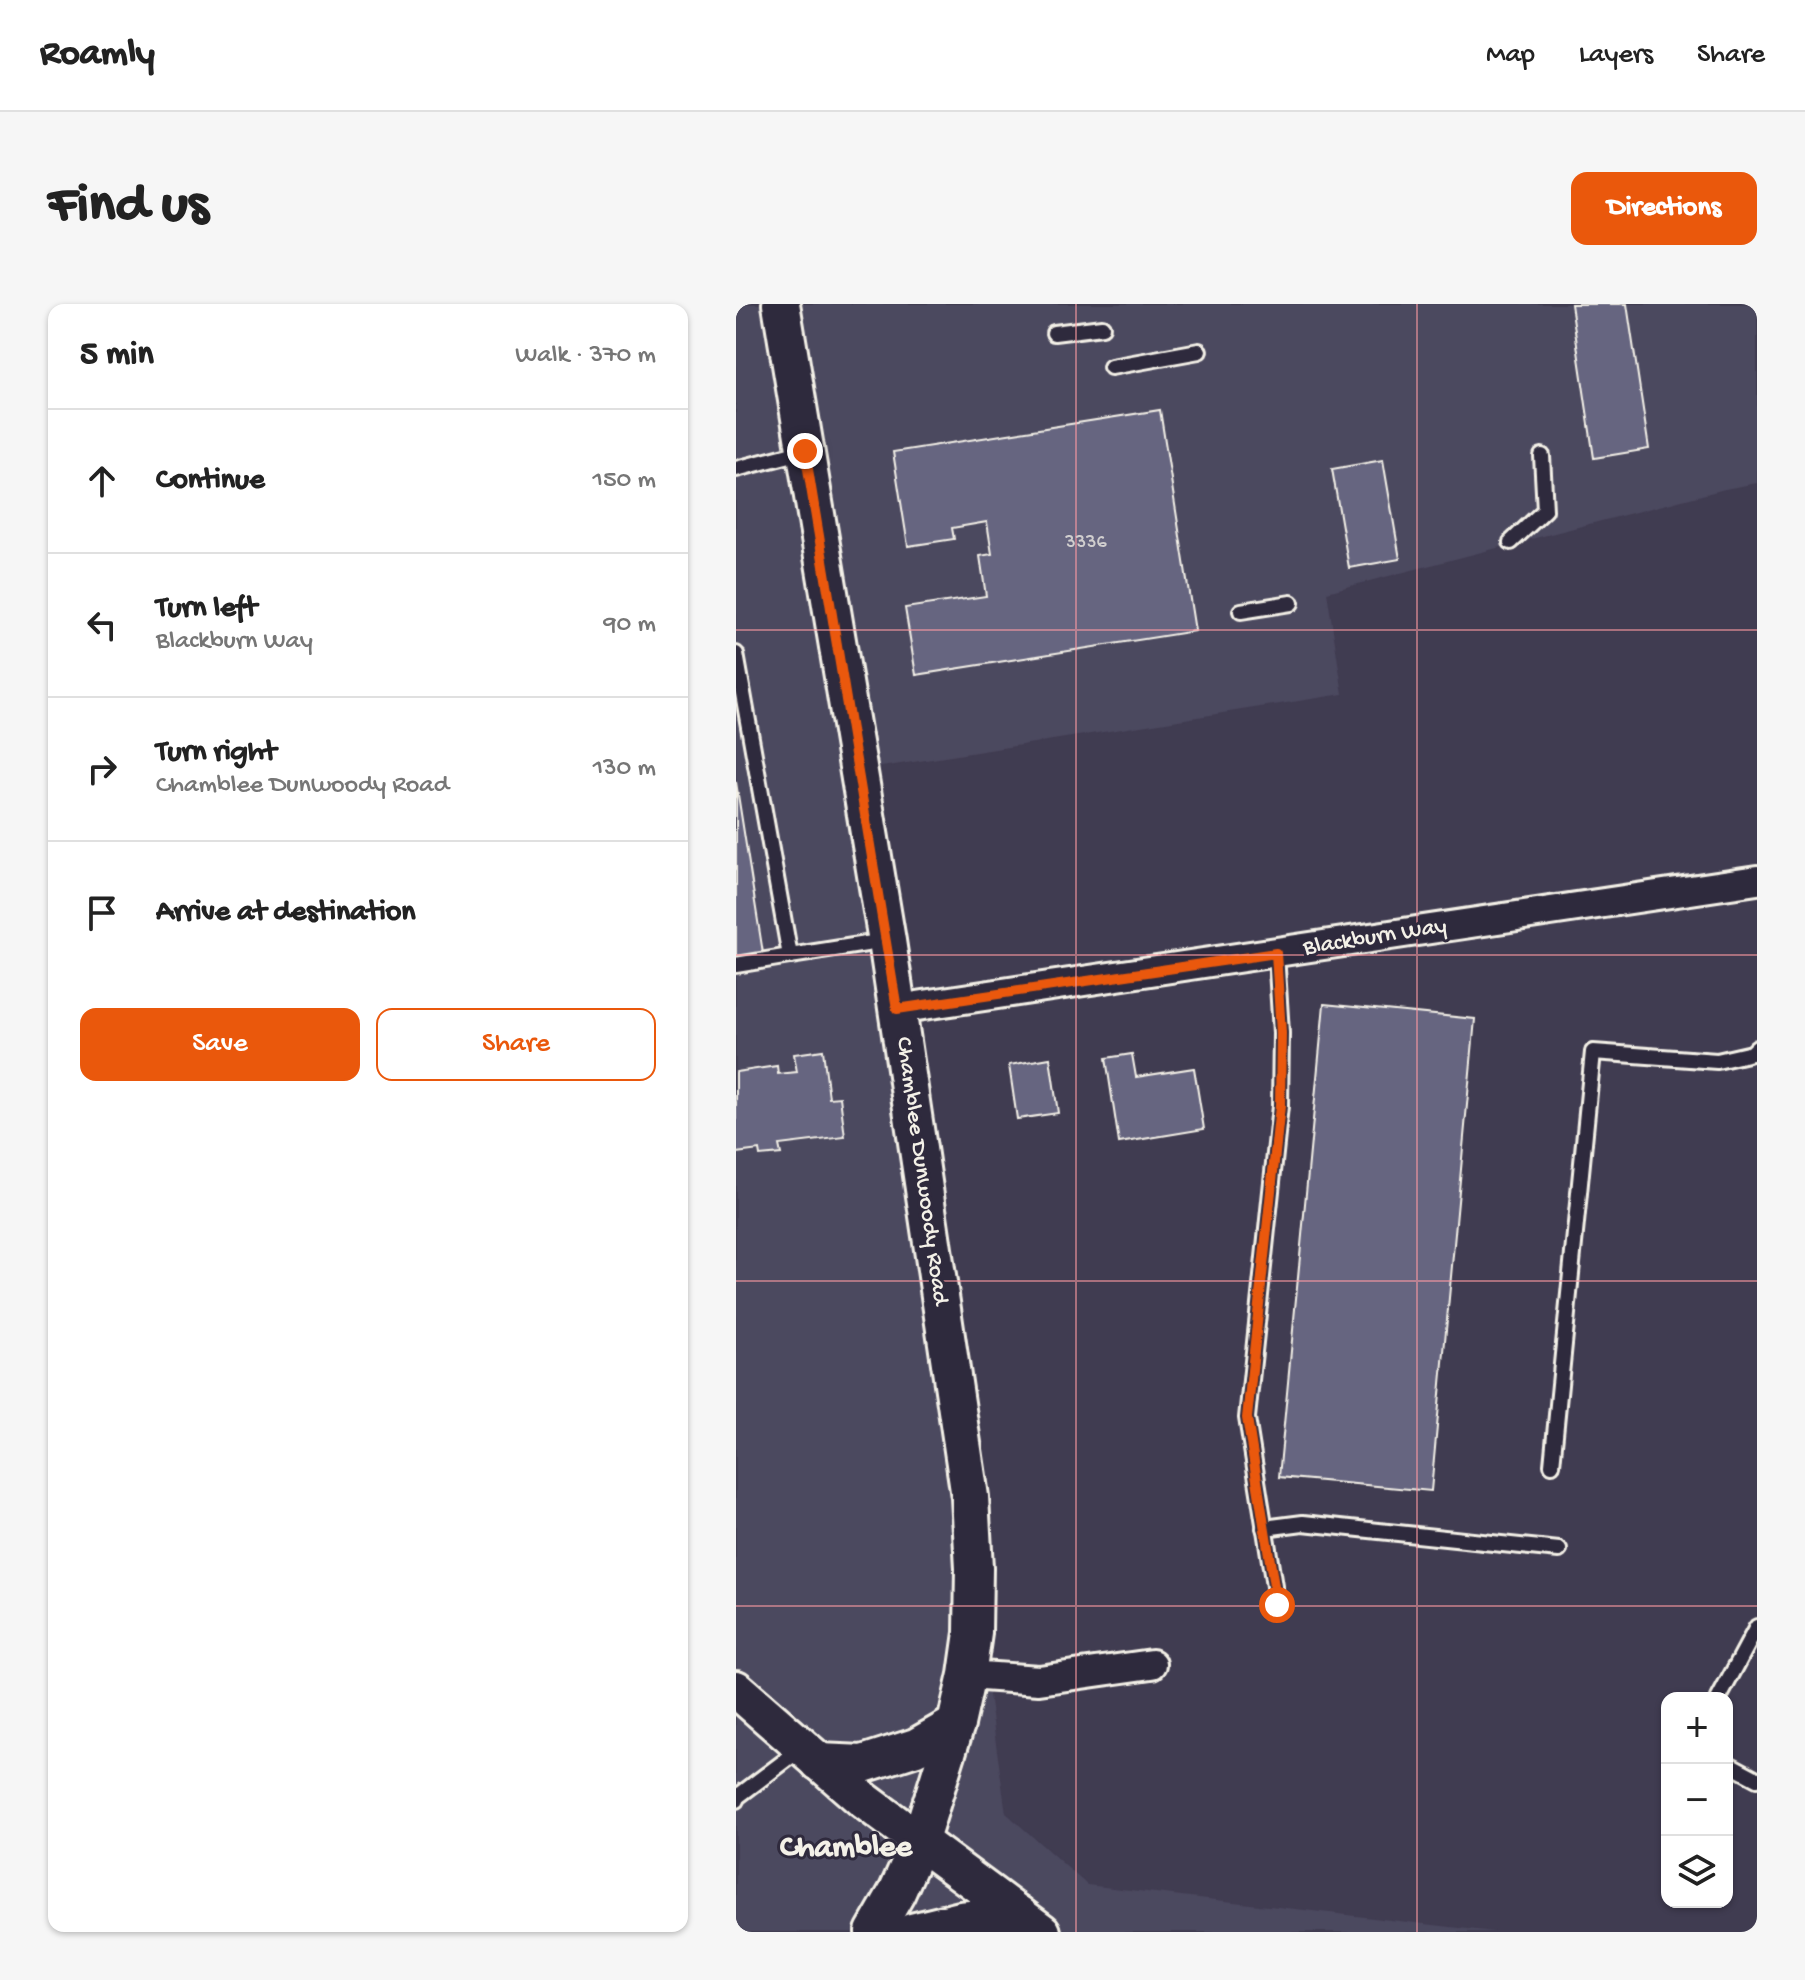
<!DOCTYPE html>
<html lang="en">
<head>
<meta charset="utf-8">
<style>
  body { margin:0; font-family:"Gochi Hand",sans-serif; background:#f6f6f6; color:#222 }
  .controls { position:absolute; right:24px; bottom:24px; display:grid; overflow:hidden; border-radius:16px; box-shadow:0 2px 6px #0004 }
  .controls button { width:72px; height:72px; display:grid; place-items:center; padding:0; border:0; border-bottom:2px solid #e0e0e0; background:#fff; color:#222; font:40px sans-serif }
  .stop { position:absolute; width:24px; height:24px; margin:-18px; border:6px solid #ea580c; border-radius:50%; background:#fff }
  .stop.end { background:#ea580c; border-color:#fff; box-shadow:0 2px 8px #0008 }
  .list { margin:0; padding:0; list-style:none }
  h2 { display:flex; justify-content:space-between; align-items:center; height:104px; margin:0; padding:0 32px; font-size:34px }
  h2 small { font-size:26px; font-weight:400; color:#767676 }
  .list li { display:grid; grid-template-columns:52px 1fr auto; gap:24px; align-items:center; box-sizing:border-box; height:144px; padding:0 32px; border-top:2px solid #e0e0e0 }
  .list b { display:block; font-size:30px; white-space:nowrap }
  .list p { margin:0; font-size:26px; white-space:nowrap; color:#767676 }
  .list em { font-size:26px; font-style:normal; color:#767676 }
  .actions { display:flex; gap:16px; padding:24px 32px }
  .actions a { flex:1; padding:18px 0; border:2px solid #ea580c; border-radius:16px; text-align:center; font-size:28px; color:#ea580c }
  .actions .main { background:#ea580c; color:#fff }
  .icon { flex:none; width:44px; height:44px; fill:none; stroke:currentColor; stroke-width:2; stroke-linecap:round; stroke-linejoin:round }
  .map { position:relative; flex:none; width:1021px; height:1628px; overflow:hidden; border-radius:16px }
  header { display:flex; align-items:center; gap:48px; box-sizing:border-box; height:112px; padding:0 40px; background:#fff; border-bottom:2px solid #e0e0e0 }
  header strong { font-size:38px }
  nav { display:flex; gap:44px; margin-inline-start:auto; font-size:28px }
  .intro { display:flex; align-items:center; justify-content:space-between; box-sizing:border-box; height:192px; padding:0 48px }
  h1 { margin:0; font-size:56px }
  .button { padding:20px 36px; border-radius:16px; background:#ea580c; color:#fff; font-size:28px; font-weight:700 }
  main { display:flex; gap:48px; padding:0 48px }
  aside { flex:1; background:#fff; border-radius:16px; box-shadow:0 2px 6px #0004 }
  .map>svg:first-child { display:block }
  .built { fill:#4b485f }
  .building { fill:#666580; stroke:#f4f1e8; stroke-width:2 }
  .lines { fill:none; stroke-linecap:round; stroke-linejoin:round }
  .service-casing { stroke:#f4f1e8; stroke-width:20 }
  .minor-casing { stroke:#f4f1e8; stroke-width:34 }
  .tertiary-casing { stroke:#f4f1e8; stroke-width:42 }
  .service { stroke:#2f2a3d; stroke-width:14 }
  .minor { stroke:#2f2a3d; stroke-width:28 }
  .tertiary { stroke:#2f2a3d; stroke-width:36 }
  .route { stroke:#ea580c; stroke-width:10 }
  .grid { fill:none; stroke:#ff9aa2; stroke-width:2; stroke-opacity:0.55 }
  .labels { text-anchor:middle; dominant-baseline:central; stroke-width:6; stroke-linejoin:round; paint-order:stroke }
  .number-label { font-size:20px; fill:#d0cece }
  .street-label { font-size:24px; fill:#f4f1e8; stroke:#2f2a3d }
  .district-label { font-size:32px; font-weight:bold; fill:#f4f1e8; stroke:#2f2a3d }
</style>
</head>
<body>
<header>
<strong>Roamly</strong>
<nav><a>Map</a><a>Layers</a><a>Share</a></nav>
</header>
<div class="intro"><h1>Find us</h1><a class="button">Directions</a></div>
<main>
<aside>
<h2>5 min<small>Walk · 370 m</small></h2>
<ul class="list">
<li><svg class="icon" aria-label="ahead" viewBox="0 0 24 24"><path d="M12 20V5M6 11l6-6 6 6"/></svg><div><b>Continue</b></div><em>150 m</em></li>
<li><svg class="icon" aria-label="left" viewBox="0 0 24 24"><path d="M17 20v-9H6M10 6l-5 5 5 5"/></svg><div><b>Turn left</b><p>Blackburn Way</p></div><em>90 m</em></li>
<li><svg class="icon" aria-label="right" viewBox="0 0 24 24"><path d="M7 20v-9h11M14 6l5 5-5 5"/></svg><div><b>Turn right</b><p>Chamblee Dunwoody Road</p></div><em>130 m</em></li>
<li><svg class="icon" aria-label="arrive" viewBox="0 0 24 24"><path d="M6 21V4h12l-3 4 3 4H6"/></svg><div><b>Arrive at destination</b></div></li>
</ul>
<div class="actions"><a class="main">Save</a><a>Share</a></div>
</aside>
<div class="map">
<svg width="1021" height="1628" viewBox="0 0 1021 1628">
  <rect width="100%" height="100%" fill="#403c51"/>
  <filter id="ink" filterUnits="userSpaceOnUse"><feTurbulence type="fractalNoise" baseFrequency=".0125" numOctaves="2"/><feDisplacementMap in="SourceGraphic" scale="16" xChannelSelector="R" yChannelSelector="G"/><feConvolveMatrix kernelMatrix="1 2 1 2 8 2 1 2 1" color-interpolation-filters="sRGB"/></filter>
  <g filter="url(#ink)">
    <polygon class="built" points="0,0 1021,0 1021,179 989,185 591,288 607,390 120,467 270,1509 351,1581 758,1628 0,1628"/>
    <g class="building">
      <polygon points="835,0 891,0 913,145 858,154"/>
      <polygon points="424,106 459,327 180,371 169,304 250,292 244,252 256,250 251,218 216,224 218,235 172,242 157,148"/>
      <polygon points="647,156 664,255 613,264 596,165"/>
      <polygon points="0,478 27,649 0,654"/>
      <polygon points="588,700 739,715 695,1187 543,1173"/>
      <polygon points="87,746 93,794 104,793 109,833 43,841 45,850 24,852 23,846 0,849 0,768 41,762 42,770 61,768 58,750"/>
      <polygon points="396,750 400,773 458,764 468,825 383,839 370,754"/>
      <polygon points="314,754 322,809 281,815 273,761"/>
    </g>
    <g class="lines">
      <g class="service-casing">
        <g id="service">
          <polyline points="318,29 366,23"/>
          <polyline points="375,63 463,47"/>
          <polyline points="0,165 69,147"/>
          <polyline points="775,238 809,206 806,152"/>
          <polyline points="505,307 555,299"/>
          <polyline points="0,350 54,652 149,637"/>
          <polyline points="540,649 545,729 544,802 511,1114 541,1301"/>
          <polyline points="0,661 54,652"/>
          <polyline points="816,1161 857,748 981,757 1016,749 1021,744"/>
          <polyline points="528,1224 567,1219 823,1246"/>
          <polyline points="983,1394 1021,1323"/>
          <polyline points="991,1459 1021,1475"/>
          <polyline points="0,1496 1,1493 66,1444"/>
        </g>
      </g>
      <g class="minor-casing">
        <g id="minor">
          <polyline points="161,705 1021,576"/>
          <polyline points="231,1371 303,1376 416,1360"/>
        </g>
      </g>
      <g class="tertiary-casing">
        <g id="tertiary">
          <polyline points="45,0 151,637 234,1193 238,1264 237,1329 231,1371 220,1420 183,1539 161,1588 138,1628"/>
          <polyline points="0,1385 125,1494 306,1628"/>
          <polyline points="83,1458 127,1460 180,1443 220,1420"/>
          <polyline points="176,1628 225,1616 282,1610"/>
        </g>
      </g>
      <use href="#service" class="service"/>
      <use href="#minor" class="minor"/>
      <use href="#tertiary" class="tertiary"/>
    </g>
  </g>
  <g class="lines" filter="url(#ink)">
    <polyline class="route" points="69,147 161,705 540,649 545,729 544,802 511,1114 541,1301"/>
  </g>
  <path class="grid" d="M340,0V1628M681,0V1628M0,326H1021M0,651H1021M0,977H1021M0,1302H1021"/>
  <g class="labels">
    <g class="number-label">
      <text x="350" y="239">3336</text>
    </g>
    <g class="street-label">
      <text transform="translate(639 634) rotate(-9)">Blackburn Way</text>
      <text transform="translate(185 867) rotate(82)">Chamblee Dunwoody Road</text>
    </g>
    <g class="district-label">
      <text x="110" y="1545">Chamblee</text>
    </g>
  </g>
</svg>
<div class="controls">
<button>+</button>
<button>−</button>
<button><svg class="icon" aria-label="layers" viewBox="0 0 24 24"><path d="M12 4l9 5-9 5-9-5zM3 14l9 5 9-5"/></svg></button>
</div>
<div class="stop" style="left:541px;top:1301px"></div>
<div class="stop end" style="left:69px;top:147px"></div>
</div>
</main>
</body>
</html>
